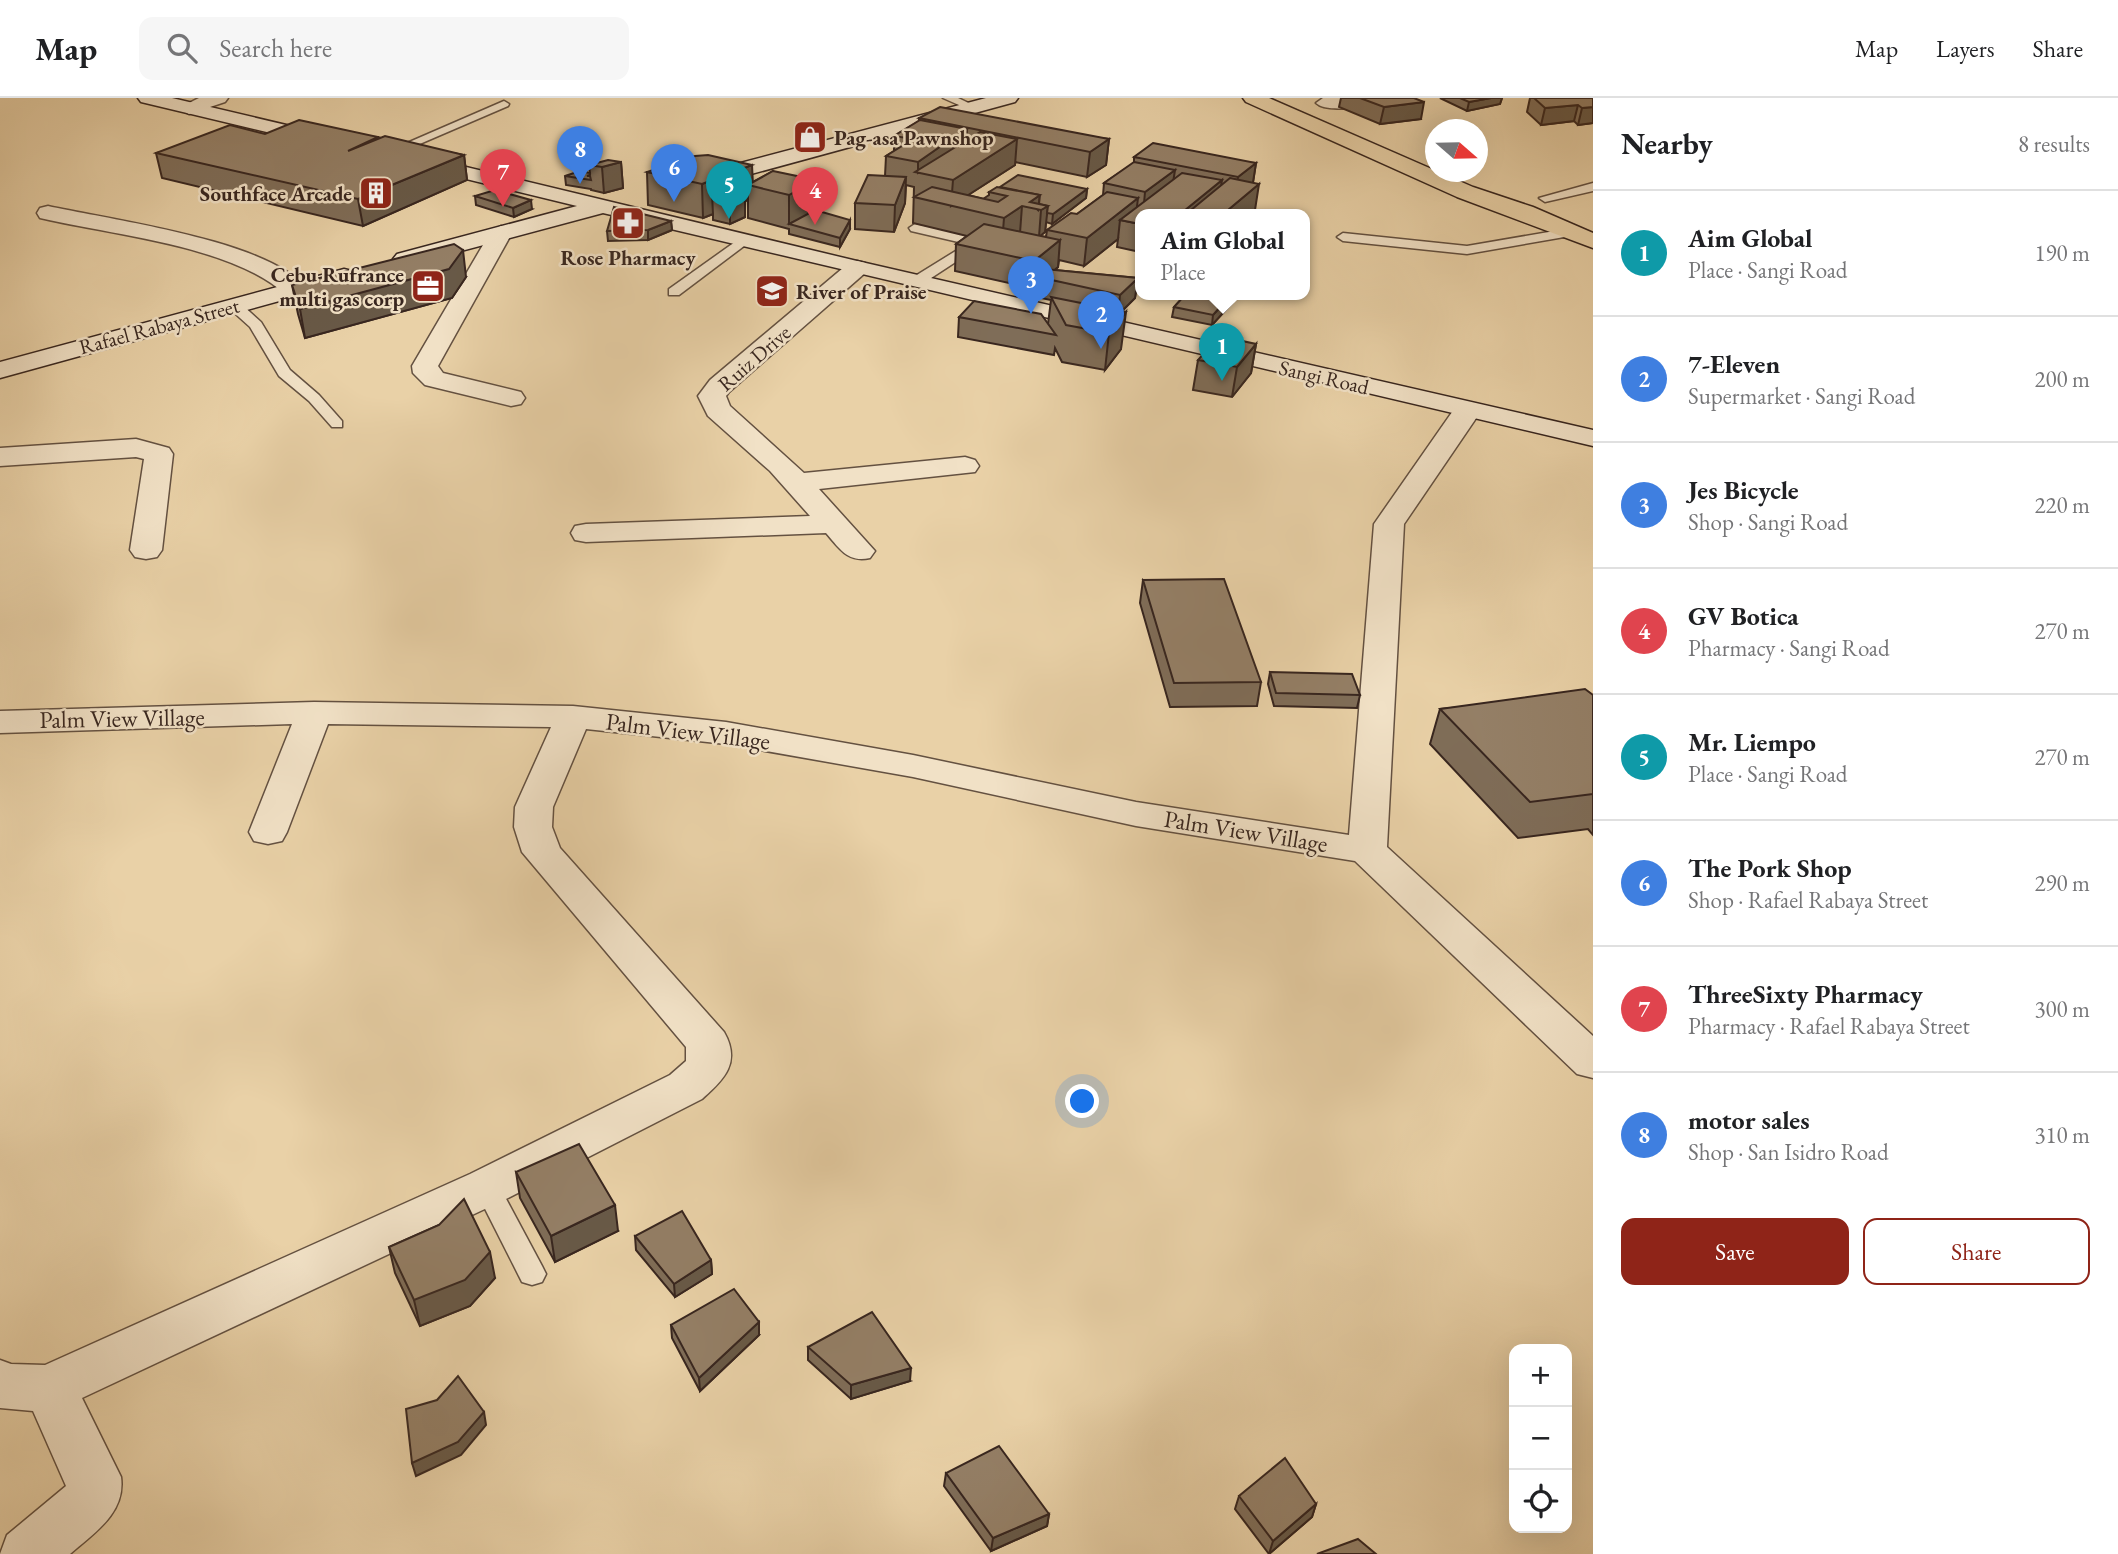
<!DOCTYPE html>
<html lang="en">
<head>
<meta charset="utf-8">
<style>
  body { margin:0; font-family:"EB Garamond",serif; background:#f6f6f6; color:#202124 }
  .controls { position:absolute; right:21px; bottom:21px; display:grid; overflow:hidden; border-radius:14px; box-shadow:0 7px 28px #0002 }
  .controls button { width:63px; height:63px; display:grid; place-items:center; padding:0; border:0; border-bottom:2px solid #e0e0e0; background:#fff; color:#202124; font:35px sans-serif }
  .compass { position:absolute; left:1425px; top:21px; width:63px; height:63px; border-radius:50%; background:#fff; box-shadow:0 7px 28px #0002; rotate:110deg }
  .you { position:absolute; left:1083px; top:1004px; width:24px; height:24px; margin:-18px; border:5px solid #fff; border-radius:50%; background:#1a73e8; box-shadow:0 0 0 10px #1a73e833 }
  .badge { display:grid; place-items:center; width:46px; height:46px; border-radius:50%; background:#8f2418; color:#fff; font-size:23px; font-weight:700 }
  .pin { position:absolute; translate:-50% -58px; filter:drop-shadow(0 2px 4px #0008) }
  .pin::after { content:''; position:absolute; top:37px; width:24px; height:21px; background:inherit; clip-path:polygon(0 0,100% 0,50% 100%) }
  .popup { position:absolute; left:1135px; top:111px; width:175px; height:91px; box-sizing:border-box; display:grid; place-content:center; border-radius:14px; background:#fff; filter:drop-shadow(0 2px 5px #0005); font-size:23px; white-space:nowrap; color:#757577 }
  .popup b { font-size:26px; color:#202124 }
  .popup::after { content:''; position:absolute; left:50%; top:100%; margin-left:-14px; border:14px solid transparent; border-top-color:#fff }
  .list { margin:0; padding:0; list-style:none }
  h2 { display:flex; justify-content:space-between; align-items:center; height:91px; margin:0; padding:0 28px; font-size:30px }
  h2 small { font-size:23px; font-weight:400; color:#757577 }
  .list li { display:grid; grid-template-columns:46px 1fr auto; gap:21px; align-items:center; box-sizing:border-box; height:126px; padding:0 28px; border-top:2px solid #e0e0e0 }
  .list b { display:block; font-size:26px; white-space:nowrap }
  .list p { margin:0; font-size:23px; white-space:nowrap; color:#757577 }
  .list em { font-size:23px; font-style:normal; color:#757577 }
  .actions { display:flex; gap:14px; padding:21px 28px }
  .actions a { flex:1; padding:16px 0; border:2px solid #8f2418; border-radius:14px; text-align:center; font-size:24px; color:#8f2418 }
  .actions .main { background:#8f2418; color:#fff }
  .icon { flex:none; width:38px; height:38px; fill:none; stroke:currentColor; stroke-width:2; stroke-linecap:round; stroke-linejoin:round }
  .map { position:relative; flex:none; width:1593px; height:1456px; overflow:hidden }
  header { display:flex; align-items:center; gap:42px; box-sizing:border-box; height:98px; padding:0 35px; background:#fff; border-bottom:2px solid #e0e0e0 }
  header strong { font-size:33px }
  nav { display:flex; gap:38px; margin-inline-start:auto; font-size:24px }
  .search { width:490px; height:63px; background:#f6f6f6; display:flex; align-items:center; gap:18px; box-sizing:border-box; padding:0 24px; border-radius:14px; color:#757577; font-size:26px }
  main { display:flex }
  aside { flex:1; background:#fff }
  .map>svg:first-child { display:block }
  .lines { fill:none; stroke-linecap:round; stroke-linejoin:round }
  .lane-casing { stroke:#645141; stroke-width:3 }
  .street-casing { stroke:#645141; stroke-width:3 }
  .secondary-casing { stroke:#38261f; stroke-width:3 }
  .primary-casing { stroke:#38261f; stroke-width:3 }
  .lane { fill:#f1e1c6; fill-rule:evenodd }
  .street { fill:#f1e1c6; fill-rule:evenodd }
  .secondary { fill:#f1e1c6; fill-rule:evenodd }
  .primary { fill:#e9d1a7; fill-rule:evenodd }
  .wall { fill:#7f6d58; stroke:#38261f; stroke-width:2 }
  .shaded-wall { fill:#685947; stroke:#38261f; stroke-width:2 }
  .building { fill:#947f66; stroke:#38261f; stroke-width:2 }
  .labels { text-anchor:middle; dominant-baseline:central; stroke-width:5; stroke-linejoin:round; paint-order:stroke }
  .far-poi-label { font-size:21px; font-weight:bold; fill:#38261f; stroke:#f1e1c6; text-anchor:start }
  .far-street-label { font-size:21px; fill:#38261f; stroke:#f1e1c6 }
  .street-label { font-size:24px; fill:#38261f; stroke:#f1e1c6 }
</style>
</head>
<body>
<header>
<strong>Map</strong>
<div class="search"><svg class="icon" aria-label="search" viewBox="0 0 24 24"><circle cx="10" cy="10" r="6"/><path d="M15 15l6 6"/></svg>Search here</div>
<nav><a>Map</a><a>Layers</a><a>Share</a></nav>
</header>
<main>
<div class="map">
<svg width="1593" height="1456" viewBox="0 0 1593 1456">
  <rect width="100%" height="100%" fill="#e9d1a7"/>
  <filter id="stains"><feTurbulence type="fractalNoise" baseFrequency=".00286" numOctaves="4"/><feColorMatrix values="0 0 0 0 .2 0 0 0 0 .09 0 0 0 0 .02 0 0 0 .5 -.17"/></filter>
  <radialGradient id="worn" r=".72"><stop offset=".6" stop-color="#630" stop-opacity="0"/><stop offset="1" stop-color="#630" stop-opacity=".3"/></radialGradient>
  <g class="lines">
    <g class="lane-casing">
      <g id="lane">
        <polygon points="943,0 958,0 977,9 968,11"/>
        <polygon points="504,3 509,6 508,8 394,57 384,55"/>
        <polygon points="1593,85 1593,93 1545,104 1539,100"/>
        <polygon points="915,126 994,144 996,147 990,151 980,148 922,186 912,186 912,180 967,146 911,133 909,130"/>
        <polygon points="1572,130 1576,131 1576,137 1467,156 1343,143 1337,139 1343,135 1467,148"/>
        <polygon points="742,139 752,142 679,197 669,197 669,191"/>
        <polygon points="230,205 240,205 261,224 290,272 319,297 342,323 342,329 332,329 309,303 279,278 250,229 230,211"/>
        <polygon points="487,1079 496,1082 542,1168 546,1176 542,1184 532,1187 522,1184 474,1089 478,1082"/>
      </g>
    </g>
    <g class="street-casing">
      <g id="street">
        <polygon points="199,0 228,0 225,4 189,16 179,10"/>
        <path d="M1380,0C1370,10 1326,15 1316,5L1323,0Z"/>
        <path d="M48,108C106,121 273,143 306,191L303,196H285C231,147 111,137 40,120L37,115L40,110Z"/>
        <polygon points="501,128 512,135 438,268 443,275 521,294 525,300 521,306 511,308 425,287 413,275 412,268 490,135"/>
        <path d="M857,163L865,165L869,170L865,175L729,294L726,298L730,308L804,375L965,359L975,362L979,368L975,374L819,391L875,453L870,460C848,465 840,451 826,435L586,444L575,442L571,435L575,428L586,426L810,418L770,373L708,318L698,298L710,282L849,165Z"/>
        <path d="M1467,305L1477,307L1481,313L1404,426L1387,749L1593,938V980L1577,976L1355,763L1136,728L913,679L726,646L586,631L553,709L552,729L560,750L724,934C741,964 725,981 702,1001L504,1102L82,1300L121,1379C126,1415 94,1435 70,1456H0L7,1437L66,1388L33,1313L0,1310V1262L11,1266L45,1267L470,1076L670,977L686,963V949L522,754L514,729L515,709L551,629L328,626L287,734L282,743L268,746L254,743L249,734L292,626L0,635V613L314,604L573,608L726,624L913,657L1136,704L1349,737L1374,426L1457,307Z"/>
        <polygon points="136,341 169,350 173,356 162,452 157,459 146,461 135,459 130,452 144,361 136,359 0,368 0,350"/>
      </g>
    </g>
    <g class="secondary-casing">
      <g id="secondary">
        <polygon points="138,0 172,0 337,39 340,43 330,49 141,4"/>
        <polygon points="986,0 1018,0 1015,4 711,87 695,87 692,82 695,77"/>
        <polygon points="416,57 857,163 1593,332 1593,348 603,115 405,168 397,166 393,161 397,156 577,108 409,67 406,63 409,59"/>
        <polygon points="344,171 352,173 356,178 352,183 0,280 0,264"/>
      </g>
    </g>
    <g class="primary-casing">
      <polygon id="primary" points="1243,0 1269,0 1473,89 1533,109 1593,135 1593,150 1457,99 1246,4"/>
    </g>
    <use href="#lane" class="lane"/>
    <use href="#street" class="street"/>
    <use href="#secondary" class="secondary"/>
    <use href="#primary" class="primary"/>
  </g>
  <g class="wall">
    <polygon points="1341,0 1414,0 1421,21 1380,26 1339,9"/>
    <polygon points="1440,0 1502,0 1500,6 1467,13"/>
    <polygon points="1530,0 1593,0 1593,25 1578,27 1574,23 1541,27 1527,14"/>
    <polygon points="919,20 1109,41 1106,67 1087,79 1015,64 1015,67 968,97 983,101 989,97 989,94 1087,91 1086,100 1052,126 1046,124 1045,134 1040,138 1046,139 1047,132 1077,116 1103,97 1104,85 1134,65 1134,59 1256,65 1253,84 1255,112 1140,117 1140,154 1117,149 1118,141 1084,168 1059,162 1058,169 1055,172 1138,180 1135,200 1122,213 1121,251 1105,272 1062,264 1055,250 1054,257 958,239 959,219 1048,226 1051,202 1036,199 1037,186 1032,190 955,173 956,146 967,138 913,125 914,89 906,87 905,105 894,134 855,131 855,105 885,78 886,58 894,53 894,38 919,23"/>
    <polygon points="265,36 378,39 378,41 464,57 467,82 363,128 162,80 156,55"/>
    <polygon points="621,64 623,90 604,95 591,92 591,91 566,87 565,78 590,75 589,67"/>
    <polygon points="773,73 815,112 850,131 840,149 789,136 789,131 748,120 748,102 745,103 745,119 730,126 713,122 713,116 703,120 648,107 647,74 753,84"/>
    <polygon points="475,98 532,111 514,119 476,107"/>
    <polygon points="671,123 672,132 648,142 608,143 607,133"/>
    <polygon points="466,179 452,200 305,240 298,216 292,187"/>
    <polygon points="1185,197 1234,197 1233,204 1212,227 1172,219 1174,209"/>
    <polygon points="1256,246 1251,275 1232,299 1193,292 1198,262"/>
    <polygon points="1143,482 1261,584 1257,608 1170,609 1140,505"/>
    <polygon points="1270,574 1360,597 1357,610 1274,608 1268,586"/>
    <polygon points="1593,597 1593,737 1588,731 1518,740 1430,646 1440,611"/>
    <polygon points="516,1074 618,1133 555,1164 520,1100"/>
    <polygon points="439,1127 495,1180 470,1208 420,1228 395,1175 389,1149"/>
    <polygon points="635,1138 711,1162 712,1176 675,1199 636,1152"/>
    <polygon points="671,1227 759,1237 700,1293 672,1240"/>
    <polygon points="808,1249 910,1283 851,1301 808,1262"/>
    <polygon points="946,1375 1049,1416 1047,1428 991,1453 944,1388"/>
    <polygon points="1239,1398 1316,1406 1312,1419 1269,1456 1235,1411"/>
  </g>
  <g class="shaded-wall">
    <polygon points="1491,0 1502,0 1500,6 1467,13 1469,4"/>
    <polygon points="1424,4 1421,21 1380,26 1384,9"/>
    <polygon points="1578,7 1574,23 1541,27 1545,10"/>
    <polygon points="1593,9 1593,25 1578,27 1582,10"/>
    <polygon points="967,31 966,56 918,75 918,64 941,48"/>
    <polygon points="1017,41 1015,67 951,108 953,82"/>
    <polygon points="1109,41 1106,67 1087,79 1090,54"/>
    <polygon points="464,57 467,82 363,128 358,101"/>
    <polygon points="621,64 623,90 604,95 602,69"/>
    <polygon points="1256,65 1252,91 1234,105 1238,79"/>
    <polygon points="752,67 753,88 748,87 748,102 745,103 745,119 730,126 730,100 712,96 713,116 703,120 702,86"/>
    <polygon points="1175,72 1171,98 1143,117 1145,94"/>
    <polygon points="906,79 905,105 894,134 895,107"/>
    <polygon points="816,82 815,115 789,126 789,97"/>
    <polygon points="1222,82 1218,108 1208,117 1179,117"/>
    <polygon points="1259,86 1255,112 1249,117 1222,117"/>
    <polygon points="1087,91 1086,100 1052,126 1053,116"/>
    <polygon points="1040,97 1038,112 1030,104"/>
    <polygon points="1138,100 1135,125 1120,122 1118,141 1084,168 1087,140"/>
    <polygon points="531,102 532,111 514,119 513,110"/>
    <polygon points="1022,108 1020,135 1002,146 1004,120"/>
    <polygon points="1048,108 1045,134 1039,139 1041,112"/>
    <polygon points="850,122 850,131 840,149 840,140"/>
    <polygon points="671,123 672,132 648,142 648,132"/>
    <polygon points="1060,142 1058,169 1044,181 1038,179 1037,186 1032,190 1034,163"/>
    <polygon points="463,152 466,179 452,200 305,240 300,211"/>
    <polygon points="1138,180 1135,200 1118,217 1120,197"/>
    <polygon points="1231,197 1234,197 1233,204 1212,227 1213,217"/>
    <polygon points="1126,214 1121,251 1105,272 1109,235"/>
    <polygon points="1256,246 1251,275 1232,299 1237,269"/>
    <polygon points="615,1107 618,1133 555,1164 551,1138"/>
    <polygon points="490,1154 495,1180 470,1208 420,1228 414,1202"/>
    <polygon points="711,1162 712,1176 675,1199 674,1186"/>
    <polygon points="759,1224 759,1237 700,1293 699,1280"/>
    <polygon points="911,1270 910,1283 851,1301 851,1287"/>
    <polygon points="484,1314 486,1327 461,1357 416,1378 412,1365"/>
    <polygon points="1316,1406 1312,1419 1269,1456 1273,1443"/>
    <polygon points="1049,1416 1047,1428 991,1453 993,1440"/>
  </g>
  <g class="building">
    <polygon points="1360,0 1414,0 1424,4 1384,9"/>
    <polygon points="1460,0 1491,0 1469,4"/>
    <polygon points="1534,0 1593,0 1593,9 1582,10 1578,7 1545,10"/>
    <polygon points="940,9 1109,41 1090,54 919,20"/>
    <polygon points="299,22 378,39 348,53 385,38 464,57 358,101 156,55 230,27 265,36"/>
    <polygon points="920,22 967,31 941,48 918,64 886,58 913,41 894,38"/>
    <polygon points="980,34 1017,41 953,82 915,74"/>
    <polygon points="1153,45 1256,65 1238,79 1134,59"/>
    <polygon points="708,57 752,67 702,86 647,74 695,58"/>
    <polygon points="608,62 621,64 602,69 589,67"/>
    <polygon points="1134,64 1175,72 1145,94 1104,85"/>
    <polygon points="580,73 590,75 590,77 587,78 590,78 591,82 565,78"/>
    <polygon points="773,73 816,82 789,97 748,87"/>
    <polygon points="1182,75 1222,82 1179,117 1140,117 1140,126 1120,122"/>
    <polygon points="868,77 906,79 895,107 855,105"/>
    <polygon points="1018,77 1087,91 1053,116 1047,115 1048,108 1039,106 1040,97 1000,89"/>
    <polygon points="1230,80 1259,86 1222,117 1185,117"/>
    <polygon points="727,89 744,92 730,100 712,96"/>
    <polygon points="932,89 998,104 1007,98 989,94 997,89 1040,97 1030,104 1048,108 1041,112 1022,108 1004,120 914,99"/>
    <polygon points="495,92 531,102 513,110 475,98"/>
    <polygon points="1107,94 1138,100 1087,140 1047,132 1071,115 1077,116"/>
    <polygon points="614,109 671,123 648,132 607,133"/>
    <polygon points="815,112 850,122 840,140 789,126"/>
    <polygon points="984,126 1060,142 1034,163 956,146"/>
    <polygon points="454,146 463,152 449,171 300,211 292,187"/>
    <polygon points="1044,171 1138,180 1120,197 1038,179"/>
    <polygon points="1185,197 1231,197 1213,217 1174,209"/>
    <polygon points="1051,199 1126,214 1109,235 1066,227"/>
    <polygon points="974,203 1041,216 1056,237 959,219"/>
    <polygon points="1219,238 1256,246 1237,269 1198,262"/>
    <polygon points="1224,481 1261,584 1174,585 1143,482"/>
    <polygon points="1270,574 1352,576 1360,597 1276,595"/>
    <polygon points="1585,591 1593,597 1593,696 1530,704 1440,611"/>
    <polygon points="579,1046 615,1107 551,1138 516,1074"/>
    <polygon points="464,1101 490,1154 465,1182 414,1202 389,1149 439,1127"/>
    <polygon points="682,1113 711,1162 674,1186 635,1138"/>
    <polygon points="734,1191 759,1224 699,1280 671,1227"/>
    <polygon points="872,1214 911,1270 851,1287 808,1249"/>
    <polygon points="458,1278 484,1314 458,1344 412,1365 406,1311 437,1302"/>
    <polygon points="999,1348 1049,1416 993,1440 946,1375"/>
    <polygon points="1285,1360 1316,1406 1273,1443 1239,1398"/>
    <polygon points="1358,1441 1376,1456 1317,1456"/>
  </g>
  <defs>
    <g id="shop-square" transform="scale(1.75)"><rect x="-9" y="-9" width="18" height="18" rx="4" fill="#8f2418" stroke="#f1e1c6"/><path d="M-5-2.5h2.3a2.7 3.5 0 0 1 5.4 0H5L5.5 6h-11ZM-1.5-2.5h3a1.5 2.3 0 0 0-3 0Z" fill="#fff"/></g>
    <g id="building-square" transform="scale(1.75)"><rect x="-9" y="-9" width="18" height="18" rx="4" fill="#8f2418" stroke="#f1e1c6"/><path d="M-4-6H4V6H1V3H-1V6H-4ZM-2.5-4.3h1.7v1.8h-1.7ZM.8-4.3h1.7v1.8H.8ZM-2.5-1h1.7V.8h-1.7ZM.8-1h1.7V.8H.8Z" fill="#fff"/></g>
    <g id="pharmacy-square" transform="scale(1.75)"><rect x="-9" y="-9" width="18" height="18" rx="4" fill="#8f2418" stroke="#f1e1c6"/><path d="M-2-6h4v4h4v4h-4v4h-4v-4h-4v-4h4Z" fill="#fff"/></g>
    <g id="office-square" transform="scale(1.75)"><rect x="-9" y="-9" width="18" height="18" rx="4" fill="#8f2418" stroke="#f1e1c6"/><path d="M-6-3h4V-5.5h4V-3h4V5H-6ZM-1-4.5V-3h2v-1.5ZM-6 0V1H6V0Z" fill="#fff"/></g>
    <g id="school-square" transform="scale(1.75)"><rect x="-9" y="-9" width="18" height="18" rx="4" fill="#8f2418" stroke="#f1e1c6"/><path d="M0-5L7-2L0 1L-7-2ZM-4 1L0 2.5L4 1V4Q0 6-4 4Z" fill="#fff"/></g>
  </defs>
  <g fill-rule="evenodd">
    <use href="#shop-square" x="810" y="39"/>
    <use href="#building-square" x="376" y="95"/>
    <use href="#pharmacy-square" x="628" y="125"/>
    <use href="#office-square" x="428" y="188"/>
    <use href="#school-square" x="772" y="193"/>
  </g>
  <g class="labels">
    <g class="far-poi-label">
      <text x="834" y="39">Pag-asa Pawnshop</text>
      <text x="352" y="95" text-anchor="end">Southface Arcade</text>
      <text x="628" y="159" text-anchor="middle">Rose Pharmacy</text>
      <text x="404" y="176" text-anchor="end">Cebu Rufrance<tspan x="404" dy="24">multi gas corp</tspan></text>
      <text x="796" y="193">River of Praise</text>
    </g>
    <g class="far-street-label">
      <text transform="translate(159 228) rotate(-15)">Rafael Rabaya Street</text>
      <text transform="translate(754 260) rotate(-41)">Ruiz Drive</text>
      <text transform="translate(1324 279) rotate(13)">Sangi Road</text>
    </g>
    <g class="street-label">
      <text transform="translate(122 620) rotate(-1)">Palm View Village</text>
      <text transform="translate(688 633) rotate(7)">Palm View Village</text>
      <text transform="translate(1246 733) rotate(9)">Palm View Village</text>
    </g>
  </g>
  <rect width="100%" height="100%" filter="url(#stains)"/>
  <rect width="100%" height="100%" fill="url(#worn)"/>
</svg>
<div class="controls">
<button>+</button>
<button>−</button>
<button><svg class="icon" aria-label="locate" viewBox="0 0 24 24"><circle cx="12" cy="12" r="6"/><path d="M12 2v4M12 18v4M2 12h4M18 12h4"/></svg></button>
</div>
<svg class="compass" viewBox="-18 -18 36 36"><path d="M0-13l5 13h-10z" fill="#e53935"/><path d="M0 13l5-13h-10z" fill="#757577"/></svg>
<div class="you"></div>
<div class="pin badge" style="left:1222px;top:283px;background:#0f9aa8">1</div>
<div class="popup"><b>Aim Global</b>Place</div>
<div class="pin badge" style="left:1101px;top:251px;background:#3f7fe0">2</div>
<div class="pin badge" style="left:1031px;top:216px;background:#3f7fe0">3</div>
<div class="pin badge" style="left:815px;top:127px;background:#e0444e">4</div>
<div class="pin badge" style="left:729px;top:121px;background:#0f9aa8">5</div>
<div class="pin badge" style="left:674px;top:104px;background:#3f7fe0">6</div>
<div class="pin badge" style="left:503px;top:109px;background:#e0444e">7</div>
<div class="pin badge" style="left:580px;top:86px;background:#3f7fe0">8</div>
</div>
<aside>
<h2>Nearby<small>8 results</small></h2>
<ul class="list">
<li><span class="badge" style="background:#0f9aa8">1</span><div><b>Aim Global</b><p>Place · Sangi Road</p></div><em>190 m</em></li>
<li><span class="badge" style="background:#3f7fe0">2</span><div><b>7-Eleven</b><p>Supermarket · Sangi Road</p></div><em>200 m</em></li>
<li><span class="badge" style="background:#3f7fe0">3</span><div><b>Jes Bicycle</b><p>Shop · Sangi Road</p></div><em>220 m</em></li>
<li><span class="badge" style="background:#e0444e">4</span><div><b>GV Botica</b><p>Pharmacy · Sangi Road</p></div><em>270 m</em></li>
<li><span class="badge" style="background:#0f9aa8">5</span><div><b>Mr. Liempo</b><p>Place · Sangi Road</p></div><em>270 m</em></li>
<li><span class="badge" style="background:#3f7fe0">6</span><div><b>The Pork Shop</b><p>Shop · Rafael Rabaya Street</p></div><em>290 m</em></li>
<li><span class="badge" style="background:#e0444e">7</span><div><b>ThreeSixty Pharmacy</b><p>Pharmacy · Rafael Rabaya Street</p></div><em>300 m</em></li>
<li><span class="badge" style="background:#3f7fe0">8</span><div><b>motor sales</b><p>Shop · San Isidro Road</p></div><em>310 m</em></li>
</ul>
<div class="actions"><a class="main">Save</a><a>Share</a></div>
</aside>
</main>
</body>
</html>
